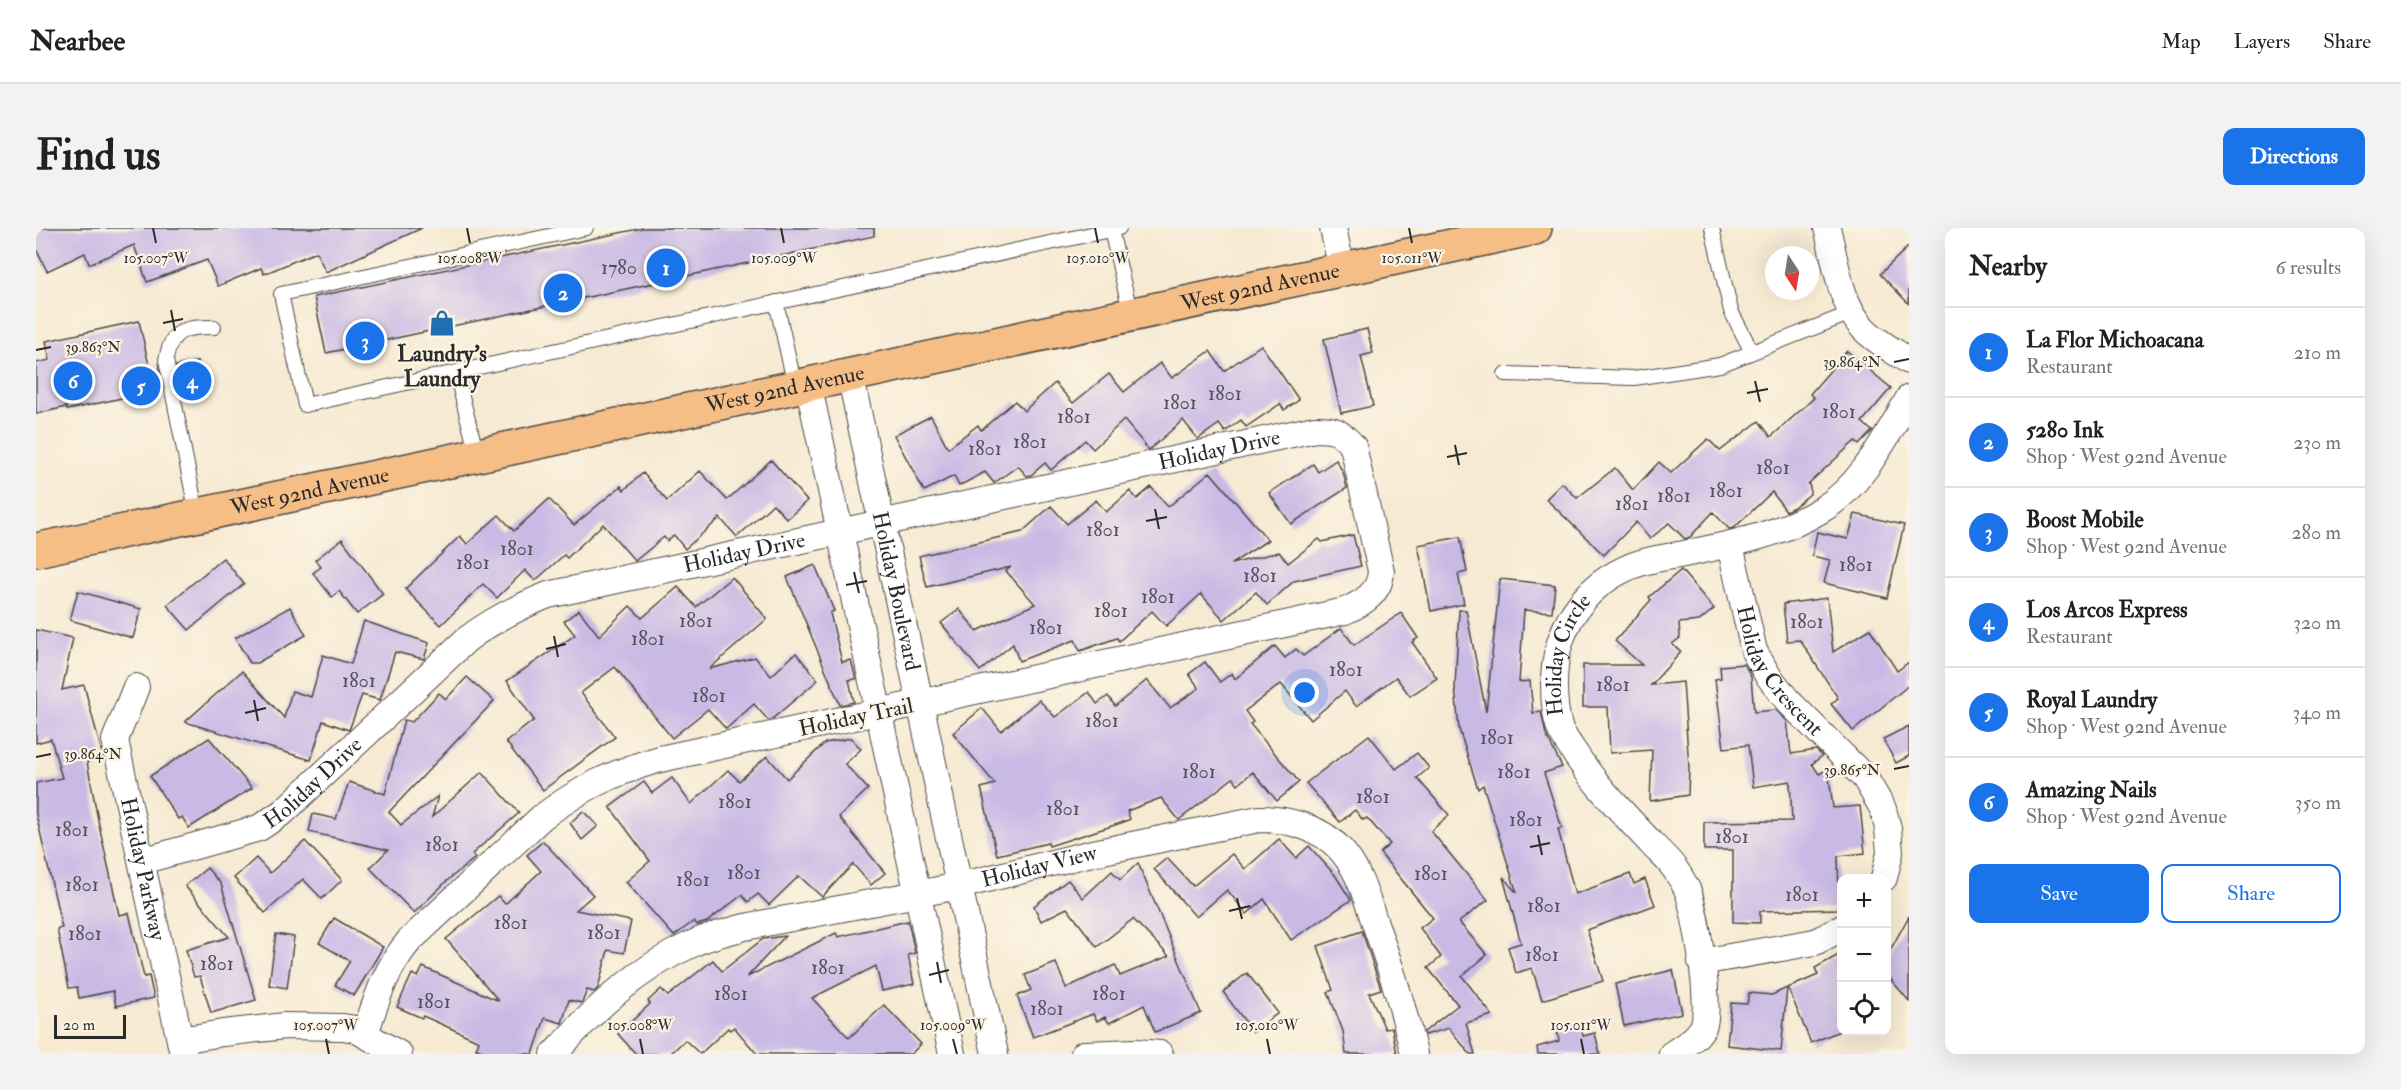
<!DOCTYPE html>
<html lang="en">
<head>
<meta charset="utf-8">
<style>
  body { margin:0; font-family:"IM FELL Double Pica",serif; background:#f2f2f2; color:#202124 }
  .controls { position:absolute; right:18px; bottom:18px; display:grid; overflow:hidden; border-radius:12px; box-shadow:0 6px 24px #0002 }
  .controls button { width:54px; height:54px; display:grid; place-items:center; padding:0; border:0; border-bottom:2px solid #e0e0e0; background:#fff; color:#202124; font:30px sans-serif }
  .compass { position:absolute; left:1729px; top:18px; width:54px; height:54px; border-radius:50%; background:#fff; box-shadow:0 6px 24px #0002; rotate:168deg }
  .scale { position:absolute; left:18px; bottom:15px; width:72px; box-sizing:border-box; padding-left:6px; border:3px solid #2b2b2b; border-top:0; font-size:16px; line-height:21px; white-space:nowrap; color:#2b2b2b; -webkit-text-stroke:4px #fcf5e5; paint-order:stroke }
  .you { position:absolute; left:1269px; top:465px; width:21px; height:21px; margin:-15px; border:4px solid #fff; border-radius:50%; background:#1a73e8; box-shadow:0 0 0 9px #1a73e833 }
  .badge { display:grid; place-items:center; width:39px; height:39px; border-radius:50%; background:#1a73e8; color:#fff; font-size:20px; font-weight:700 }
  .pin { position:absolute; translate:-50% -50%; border:3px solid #fff; box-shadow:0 2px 6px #0006 }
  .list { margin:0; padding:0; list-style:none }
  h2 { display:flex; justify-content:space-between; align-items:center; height:78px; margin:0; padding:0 24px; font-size:26px }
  h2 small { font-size:20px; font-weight:400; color:#757577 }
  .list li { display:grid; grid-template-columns:39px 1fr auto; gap:18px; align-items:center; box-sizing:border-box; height:90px; padding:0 24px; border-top:2px solid #e0e0e0 }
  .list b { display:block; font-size:22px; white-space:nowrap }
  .list p { margin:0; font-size:20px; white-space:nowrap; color:#757577 }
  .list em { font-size:20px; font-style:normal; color:#757577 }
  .actions { display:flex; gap:12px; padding:18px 24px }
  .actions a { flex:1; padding:14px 0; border:2px solid #1a73e8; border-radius:12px; text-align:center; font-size:21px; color:#1a73e8 }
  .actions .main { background:#1a73e8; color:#fff }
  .icon { flex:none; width:33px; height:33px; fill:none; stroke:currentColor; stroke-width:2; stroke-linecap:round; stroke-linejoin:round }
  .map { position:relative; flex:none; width:1873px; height:826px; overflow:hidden; border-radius:12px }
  header { display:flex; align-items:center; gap:36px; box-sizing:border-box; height:84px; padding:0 30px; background:#fff; border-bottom:2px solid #e0e0e0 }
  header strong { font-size:28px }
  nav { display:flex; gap:33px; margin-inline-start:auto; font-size:21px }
  .intro { display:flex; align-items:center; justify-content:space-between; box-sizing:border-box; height:144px; padding:0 36px }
  h1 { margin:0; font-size:42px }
  .button { padding:15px 27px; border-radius:12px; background:#1a73e8; color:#fff; font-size:21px; font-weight:700 }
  main { display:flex; gap:36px; padding:0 36px }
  aside { flex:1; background:#fff; border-radius:12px; box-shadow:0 6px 24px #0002 }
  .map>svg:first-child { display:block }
  .building { fill:#c9b9e5 }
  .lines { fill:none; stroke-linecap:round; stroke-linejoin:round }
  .service-casing { stroke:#4a4844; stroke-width:16 }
  .minor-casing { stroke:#4a4844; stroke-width:28 }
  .primary-casing { stroke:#4a4844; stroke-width:36 }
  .service { stroke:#fff; stroke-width:14 }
  .minor { stroke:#fff; stroke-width:26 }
  .primary { stroke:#f5be86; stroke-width:33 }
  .ticks { fill:none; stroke:#2b2b2b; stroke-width:2 }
  .labels { text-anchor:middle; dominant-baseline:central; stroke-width:4.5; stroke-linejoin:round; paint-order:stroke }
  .number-label { font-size:20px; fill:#524e5a }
  .street-label { font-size:22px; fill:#2b2b2b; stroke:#fcf5e5 }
  .poi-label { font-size:22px; font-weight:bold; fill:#2b2b2b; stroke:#fcf5e5 }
  .ticks-label { font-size:15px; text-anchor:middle; fill:#2b2b2b; stroke:#fcf5e5; stroke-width:4.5; stroke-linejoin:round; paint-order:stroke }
</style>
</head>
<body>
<header>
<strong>Nearbee</strong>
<nav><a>Map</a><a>Layers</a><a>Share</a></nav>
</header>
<div class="intro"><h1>Find us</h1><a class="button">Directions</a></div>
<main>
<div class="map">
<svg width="1873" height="826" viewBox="0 0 1873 826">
  <rect width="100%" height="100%" fill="#fcf5e5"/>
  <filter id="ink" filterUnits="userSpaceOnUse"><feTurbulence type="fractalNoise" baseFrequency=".0167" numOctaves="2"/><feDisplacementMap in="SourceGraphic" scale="12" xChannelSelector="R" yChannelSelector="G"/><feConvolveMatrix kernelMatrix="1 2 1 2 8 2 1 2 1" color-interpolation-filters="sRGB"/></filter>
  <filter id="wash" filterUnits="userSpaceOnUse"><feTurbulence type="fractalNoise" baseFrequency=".008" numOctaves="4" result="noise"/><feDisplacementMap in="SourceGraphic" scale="24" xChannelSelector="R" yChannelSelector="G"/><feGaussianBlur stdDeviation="1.35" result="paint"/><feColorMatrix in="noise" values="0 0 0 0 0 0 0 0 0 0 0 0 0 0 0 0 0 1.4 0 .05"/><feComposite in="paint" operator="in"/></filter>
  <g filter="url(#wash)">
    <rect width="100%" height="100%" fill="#f7ead3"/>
    <g id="blocks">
      <g class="building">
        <polygon points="0,0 386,0 290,44 280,24 228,46 225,40 182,58 171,32 111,54 98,17 53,36 49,25 11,43 0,21"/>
        <polygon points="607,0 838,0 838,8 290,125 278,69"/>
        <polygon points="1873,18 1873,76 1844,46"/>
        <polygon points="103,93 114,142 123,141 127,161 31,182 30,179 0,186 0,135 14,132 10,113"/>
        <polygon points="1331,101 1337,125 1325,128 1337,178 1305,185 1288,111"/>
        <polygon points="1225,117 1263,172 1248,182 1244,176 1210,199 1205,192 1189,204 1183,196 1162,211 1147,192 1113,222 1088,192 1057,221 1049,212 1015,242 1009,235 995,247 991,248 982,238 958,255 949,244 923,258 918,248 888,263 858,207 895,188 912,220 942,197 945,202 979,173 988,183 1019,155 1037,175 1073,146 1088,164 1124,135 1136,150 1174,123 1188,143"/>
        <polygon points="1811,123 1855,160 1826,194 1836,203 1823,217 1819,213 1772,256 1774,259 1774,266 1758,279 1750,283 1736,264 1698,300 1693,301 1677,284 1654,309 1649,311 1633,295 1614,311 1600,294 1568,327 1510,271 1526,255 1541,270 1579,240 1597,262 1623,234 1635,245 1672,211 1684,223 1723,193 1735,209 1778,170 1774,166"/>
        <polygon points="161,134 168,168 150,172 147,156 144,157 140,138"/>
        <polygon points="735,232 771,273 751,291 737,276 701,309 684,290 649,321 638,307 631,313 628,309 599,333 567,296 531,330 528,327 499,353 489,342 461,370 447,356 405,397 369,361 424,308 431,316 463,287 478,303 513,271 538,297 585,258 588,262 607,245 631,273 664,243 691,272"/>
        <polygon points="1300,232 1307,244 1311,260 1255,296 1233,265 1277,236 1282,244"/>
        <polygon points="1174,244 1232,312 1195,336 1243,324 1252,335 1283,311 1286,314 1317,307 1325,338 1258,353 1231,377 1220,364 1188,392 1165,366 1130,398 1116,383 1083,413 1081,410 1044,423 1039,412 983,433 977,416 944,443 905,395 923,381 941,403 999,376 970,343 975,339 891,359 883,328 986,304 1015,278 1031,296 1060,272 1070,284 1094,263 1101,271 1115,259 1132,279"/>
        <polygon points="1819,286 1868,297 1851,370 1788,355 1794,332 1776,328 1781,304 1812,311"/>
        <polygon points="1424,309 1431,344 1422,346 1428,376 1395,383 1382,317"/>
        <polygon points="306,311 347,366 321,386 303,363 296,369 277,345 285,339 279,332"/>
        <polygon points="187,330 208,356 153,402 131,377"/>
        <polygon points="779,337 798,383 794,385 806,434 815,432 820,451 813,452 818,474 804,477 751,349"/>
        <polygon points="1645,342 1678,381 1663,393 1643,395 1644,410 1636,416 1645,424 1615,457 1647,454 1653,540 1652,567 1614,573 1616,522 1574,525 1572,479 1547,479 1547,437 1606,437 1579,413 1615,372 1613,369"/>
        <polygon points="696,349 731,391 673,441 719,429 735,448 760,425 782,452 736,491 732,492 718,476 690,501 672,481 636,510 579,439 545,465 579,509 507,562 470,514 498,492 471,453 539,407 528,393 543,382 563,408 594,378 606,390 642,359 660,379"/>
        <polygon points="1464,351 1519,357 1516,384 1488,382 1483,454 1494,453 1497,485 1505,483 1510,507 1526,539 1508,545 1526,600 1522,601 1539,666 1594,646 1598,656 1609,651 1619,677 1551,702 1567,753 1506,772 1496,740 1480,745 1472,719 1485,715 1467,649 1481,665 1447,557 1442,561 1423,501 1419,459 1423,382 1430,382 1450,484"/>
        <polygon points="42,363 105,381 97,410 34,392"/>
        <polygon points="1791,370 1797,424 1834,401 1861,443 1873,434 1873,457 1817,503 1795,476 1802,470 1764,412 1751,413 1747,376"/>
        <polygon points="254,379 270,407 221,435 214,435 199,410"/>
        <polygon points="1365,385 1382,410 1376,414 1401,450 1374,468 1360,449 1320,478 1309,463 1275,492 1245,456 1209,483 1217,494 1214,496 1263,554 1241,573 1217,544 1202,556 1197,550 1143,592 1125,570 1091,583 1094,591 1085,595 1013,618 1012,615 961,627 945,560 959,556 917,505 946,480 965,503 1003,472 1019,489 1053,464 1061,476 1072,468 1079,478 1111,452 1134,480 1163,460 1153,446 1169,434 1184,454 1196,445 1199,451 1239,418 1249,430 1260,421 1267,428 1305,400 1318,417"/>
        <polygon points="328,393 393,415 388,431 359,424 344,472 326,467 313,502 287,493 275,532 149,494 206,443 248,490 256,463 275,469 287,427 315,436"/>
        <polygon points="0,402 37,410 26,462 48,457 67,529 51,534 63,597 83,687 93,685 108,749 113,748 118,770 80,778 77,763 43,770 41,759 33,760 21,701 26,700 0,586 0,555 26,550 15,511 0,515"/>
        <polygon points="1708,436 1715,449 1718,484 1740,482 1751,493 1755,526 1780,522 1786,528 1776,536 1783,546 1792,541 1797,580 1824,578 1829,625 1802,628 1803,681 1724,683 1724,695 1697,694 1697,622 1668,622 1668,594 1756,593 1754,553 1717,559 1712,517 1688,520 1679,451 1685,450 1684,438"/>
        <polygon points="431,449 458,473 353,584 365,597 402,568 396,589 446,544 483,585 436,626 439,630 413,651 378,685 334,640 352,622 273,604 277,586 300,591 313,554 349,566 368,492 376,494 403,465 410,471"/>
        <polygon points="1873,498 1873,528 1860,535 1847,511"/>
        <polygon points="1333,507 1360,541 1381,525 1393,540 1381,550 1413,587 1395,603 1452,672 1423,694 1451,727 1426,748 1456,787 1430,795 1439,826 1434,826 1413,800 1389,807 1388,804 1422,777 1392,740 1405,729 1384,700 1397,690 1344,625 1354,616 1331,590 1327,592 1319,582 1304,594 1270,555"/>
        <polygon points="173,510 216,560 153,600 146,589 142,591 114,548"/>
        <polygon points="815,510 825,521 809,536 832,561 803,589 849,645 835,657 817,636 786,669 763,648 733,677 722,666 712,674 706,667 671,694 661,697 658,693 638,708 590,654 614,633 574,579 608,554 616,565 636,550 655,576 692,542 703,553 731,528 751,551 789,515"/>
        <polygon points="547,583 562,598 546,612 534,595"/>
        <polygon points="1243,611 1260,630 1273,618 1299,647 1315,672 1255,712 1228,671 1211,686 1191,662 1160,689 1118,641 1131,630 1157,658 1196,626 1209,641"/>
        <polygon points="269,613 306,652 286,671 267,651 229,685 198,650 220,630 234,645"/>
        <polygon points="507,613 557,667 540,682 595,693 588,725 572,722 562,760 558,764 551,762 546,775 533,772 526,795 509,790 497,826 456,826 440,821 443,813 387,788 386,790 361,779 376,746 382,749 387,739 463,773 410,711 462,668 469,676 505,643 491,627"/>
        <polygon points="1102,635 1165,785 1119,804 1108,777 1073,795 1069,789 1061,793 1057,786 997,809 981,768 995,762 989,747 1020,735 1030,760 1079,737 1084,748 1133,728 1097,691 1061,719 1031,680 1005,693 998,678 1032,652 1047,670 1076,643 1084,652"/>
        <polygon points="171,640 185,656 220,772 175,785 164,748 158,749 150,722 193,709 149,658"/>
        <polygon points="1873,688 1873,773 1851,747 1851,728"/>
        <polygon points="298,690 347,719 318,768 299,757 314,733 283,715"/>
        <polygon points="872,693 879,725 872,727 878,756 846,763 840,738 776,770 813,810 848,777 885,816 875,826 721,826 698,799 694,802 692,800 664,826 649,812 634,826 600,826 582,806 614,776 612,773 625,761 632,768 677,732 686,743 727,711 749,708 711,749 800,705 802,709"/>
        <polygon points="1326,703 1345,761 1333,765 1349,801 1356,800 1361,826 1310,826 1307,803 1292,764 1297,762 1282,718"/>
        <polygon points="240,706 258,709 251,760 233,757"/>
        <polygon points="1806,725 1806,802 1775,815 1752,760 1782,747 1779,740"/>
        <polygon points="1637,742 1646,785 1588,798 1579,756"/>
        <polygon points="1211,745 1242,785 1217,804 1187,764"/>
        <polygon points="1751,760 1745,823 1691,817 1695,775 1711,776 1713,765 1736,767"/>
        <polygon points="1544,796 1547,808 1559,805 1564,826 1502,826 1501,819 1523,813 1521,802"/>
      </g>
    </g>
  </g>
  <g filter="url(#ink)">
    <use href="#blocks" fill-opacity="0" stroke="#4a4844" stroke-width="1.5"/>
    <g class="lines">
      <g class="service-casing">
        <g id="service">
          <polyline points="550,0 245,66 269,177 1083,0"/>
          <polyline points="1676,0 1695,83 1716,124"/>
          <polyline points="1075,2 1095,87"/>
          <polyline points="740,74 759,158"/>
          <polyline points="420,145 441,227"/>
          <polyline points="1469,146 1598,150 1684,137 1815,85"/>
          <path d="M161,287L130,132C135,101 149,99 178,99"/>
        </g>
      </g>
      <g class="minor-casing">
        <g id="minor">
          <polyline points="1297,0 1306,42"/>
          <path d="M1791,0C1800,33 1803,74 1827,100C1839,113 1858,123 1873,133"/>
          <path id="s1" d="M814,146L959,826"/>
          <polyline points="772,155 916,826"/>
          <path id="s2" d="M1694,317L1718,423L1731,446L1752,473L1829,550L1847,581L1852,600L1854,625L1848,650"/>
          <path id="s3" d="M100,459L79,512L147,826"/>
          <path id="s4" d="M106,633L223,600L247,584L430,412C456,392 482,379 512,367L1279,201C1300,201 1303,203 1317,218L1345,343C1344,365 1327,375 1309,383L624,531C576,545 547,559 506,589L373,713C349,742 341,770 329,806"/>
          <polyline points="1665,734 1779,714 1806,700"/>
          <polyline points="144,812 187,805 249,798 307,799 319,801 363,826"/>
          <path id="s5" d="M518,826C557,782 602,740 656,716C672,708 691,704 709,699L923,658L1052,626L1223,591C1250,591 1284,599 1303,620C1324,642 1330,670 1340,698C1355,740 1368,782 1378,826"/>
          <polyline points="1048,826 1099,824 1124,826"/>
          <path id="s6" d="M1636,826C1647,819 1660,811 1667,799C1676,780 1660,682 1651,661C1648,655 1643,647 1639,641C1632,631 1622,623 1614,614C1586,584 1558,556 1536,521C1532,515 1527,508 1524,501C1519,487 1518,471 1518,456C1518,401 1547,357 1598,337C1614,331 1632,329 1648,326C1695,316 1744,307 1785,282C1826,258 1849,210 1873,170"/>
        </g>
      </g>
      <g class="primary-casing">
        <g id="primary">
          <path id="s7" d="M0,322L1499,0"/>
        </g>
      </g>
      <use href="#service" class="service"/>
      <use href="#minor" class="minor"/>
      <use href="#primary" class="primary"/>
    </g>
  </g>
  <path class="ticks" d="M117,0L120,15M431,0L434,15M745,0L748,15M1059,0L1062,15M1373,0L1376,15M135,82L139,103M127,95L147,91M0,122L15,119M1858,134L1873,131M1719,153L1724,174M1711,165L1732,161M1419,217L1423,237M1411,229L1431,225M1119,281L1123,301M1110,293L1131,289M818,344L823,365M810,357L831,353M518,408L522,429M510,421L530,416M218,472L222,493M209,485L230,480M0,529L15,526M1858,541L1873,538M1502,607L1506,627M1494,619L1514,615M1201,670L1206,691M1193,683L1214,678M901,734L905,755M893,747L913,742M290,811L293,826M604,811L607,826M917,811L921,826M1231,811L1234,826M1545,811L1548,826"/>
  <defs>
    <g id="shop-bare" transform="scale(2.07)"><path d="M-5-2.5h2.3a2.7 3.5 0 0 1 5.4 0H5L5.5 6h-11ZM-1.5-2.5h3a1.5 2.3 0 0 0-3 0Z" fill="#1f6fb2" stroke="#fcf5e5" stroke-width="2.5" paint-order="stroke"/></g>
  </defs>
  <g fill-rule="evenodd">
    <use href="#shop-bare" x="406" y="95"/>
  </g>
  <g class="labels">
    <g class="number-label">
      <text x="583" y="39">1780</text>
      <text x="1189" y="165">1801</text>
      <text x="1144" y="174">1801</text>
      <text x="1803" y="183">1801</text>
      <text x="1038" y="188">1801</text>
      <text x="994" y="213">1801</text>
      <text x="949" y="220">1801</text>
      <text x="1737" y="239">1801</text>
      <text x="1690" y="262">1801</text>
      <text x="1638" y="267">1801</text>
      <text x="1596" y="275">1801</text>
      <text x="1067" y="301">1801</text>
      <text x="481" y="320">1801</text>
      <text x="437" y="334">1801</text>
      <text x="1820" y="336">1801</text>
      <text x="1224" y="347">1801</text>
      <text x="1122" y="368">1801</text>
      <text x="1075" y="382">1801</text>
      <text x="660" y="392">1801</text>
      <text x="1771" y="393">1801</text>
      <text x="1010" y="399">1801</text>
      <text x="612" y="410">1801</text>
      <text x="1310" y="441">1801</text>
      <text x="323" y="452">1801</text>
      <text x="1577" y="456">1801</text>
      <text x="673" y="467">1801</text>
      <text x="1066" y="492">1801</text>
      <text x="1461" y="509">1801</text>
      <text x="1163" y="543">1801</text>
      <text x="1478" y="543">1801</text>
      <text x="1337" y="568">1801</text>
      <text x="699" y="573">1801</text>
      <text x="1027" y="580">1801</text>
      <text x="1490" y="591">1801</text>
      <text x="36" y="601">1801</text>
      <text x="1696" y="608">1801</text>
      <text x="406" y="616">1801</text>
      <text x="708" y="644">1801</text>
      <text x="1395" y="645">1801</text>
      <text x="657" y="651">1801</text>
      <text x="46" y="656">1801</text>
      <text x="1766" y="666">1801</text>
      <text x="1508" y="677">1801</text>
      <text x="475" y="694">1801</text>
      <text x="568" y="704">1801</text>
      <text x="49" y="705">1801</text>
      <text x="1506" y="726">1801</text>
      <text x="181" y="735">1801</text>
      <text x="792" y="739">1801</text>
      <text x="695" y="765">1801</text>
      <text x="1073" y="765">1801</text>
      <text x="398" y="773">1801</text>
      <text x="1011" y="780">1801</text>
    </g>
    <g class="street-label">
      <text stroke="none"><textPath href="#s7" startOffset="1252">West 92nd Avenue</textPath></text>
      <text stroke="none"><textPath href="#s7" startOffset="766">West 92nd Avenue</textPath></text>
      <text stroke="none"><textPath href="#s4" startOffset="1182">Holiday Drive</textPath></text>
      <text stroke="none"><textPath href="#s7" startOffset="280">West 92nd Avenue</textPath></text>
      <text stroke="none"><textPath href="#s4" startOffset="696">Holiday Drive</textPath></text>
      <text stroke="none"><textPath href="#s1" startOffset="222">Holiday Boulevard</textPath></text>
      <text stroke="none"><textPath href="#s6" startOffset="464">Holiday Circle</textPath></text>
      <text stroke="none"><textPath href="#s2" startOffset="138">Holiday Crescent</textPath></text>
      <text transform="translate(820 489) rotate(-12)">Holiday Trail</text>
      <text stroke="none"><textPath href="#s4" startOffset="192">Holiday Drive</textPath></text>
      <text stroke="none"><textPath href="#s5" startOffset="534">Holiday View</textPath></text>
      <text stroke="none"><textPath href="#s3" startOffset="189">Holiday Parkway</textPath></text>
    </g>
    <g class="poi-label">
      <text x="406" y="126">Laundry's<tspan x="406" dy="25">Laundry</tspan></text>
    </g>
  </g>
  <g class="ticks-label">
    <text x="120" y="35">105.007°W</text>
    <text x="434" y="35">105.008°W</text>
    <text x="748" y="35">105.009°W</text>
    <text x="1062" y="35">105.010°W</text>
    <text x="1376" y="35">105.011°W</text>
    <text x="57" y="124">39.863°N</text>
    <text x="1816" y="139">39.864°N</text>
    <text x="57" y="531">39.864°N</text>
    <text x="1816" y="547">39.865°N</text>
    <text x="290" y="802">105.007°W</text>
    <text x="604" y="802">105.008°W</text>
    <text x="917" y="802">105.009°W</text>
    <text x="1231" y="802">105.010°W</text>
    <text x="1545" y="802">105.011°W</text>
  </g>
</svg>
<div class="controls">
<button>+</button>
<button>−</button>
<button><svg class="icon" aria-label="locate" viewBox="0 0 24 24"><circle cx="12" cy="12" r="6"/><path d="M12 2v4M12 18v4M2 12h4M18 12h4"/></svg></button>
</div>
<svg class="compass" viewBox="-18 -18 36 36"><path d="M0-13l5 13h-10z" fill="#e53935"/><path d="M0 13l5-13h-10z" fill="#757577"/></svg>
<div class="scale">20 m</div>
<div class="you"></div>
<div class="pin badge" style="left:630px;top:40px">1</div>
<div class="pin badge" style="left:527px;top:65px">2</div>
<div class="pin badge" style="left:329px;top:113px">3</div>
<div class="pin badge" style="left:156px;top:153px">4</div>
<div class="pin badge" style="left:105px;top:158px">5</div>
<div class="pin badge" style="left:37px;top:153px">6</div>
</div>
<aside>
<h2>Nearby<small>6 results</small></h2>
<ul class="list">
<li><span class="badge">1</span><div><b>La Flor Michoacana</b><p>Restaurant</p></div><em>210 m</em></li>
<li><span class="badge">2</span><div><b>5280 Ink</b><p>Shop · West 92nd Avenue</p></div><em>230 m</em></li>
<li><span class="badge">3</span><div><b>Boost Mobile</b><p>Shop · West 92nd Avenue</p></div><em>280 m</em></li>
<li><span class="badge">4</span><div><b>Los Arcos Express</b><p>Restaurant</p></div><em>320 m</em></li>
<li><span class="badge">5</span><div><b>Royal Laundry</b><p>Shop · West 92nd Avenue</p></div><em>340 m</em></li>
<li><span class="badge">6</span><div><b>Amazing Nails</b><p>Shop · West 92nd Avenue</p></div><em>350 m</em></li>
</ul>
<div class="actions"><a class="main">Save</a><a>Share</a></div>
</aside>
</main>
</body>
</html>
